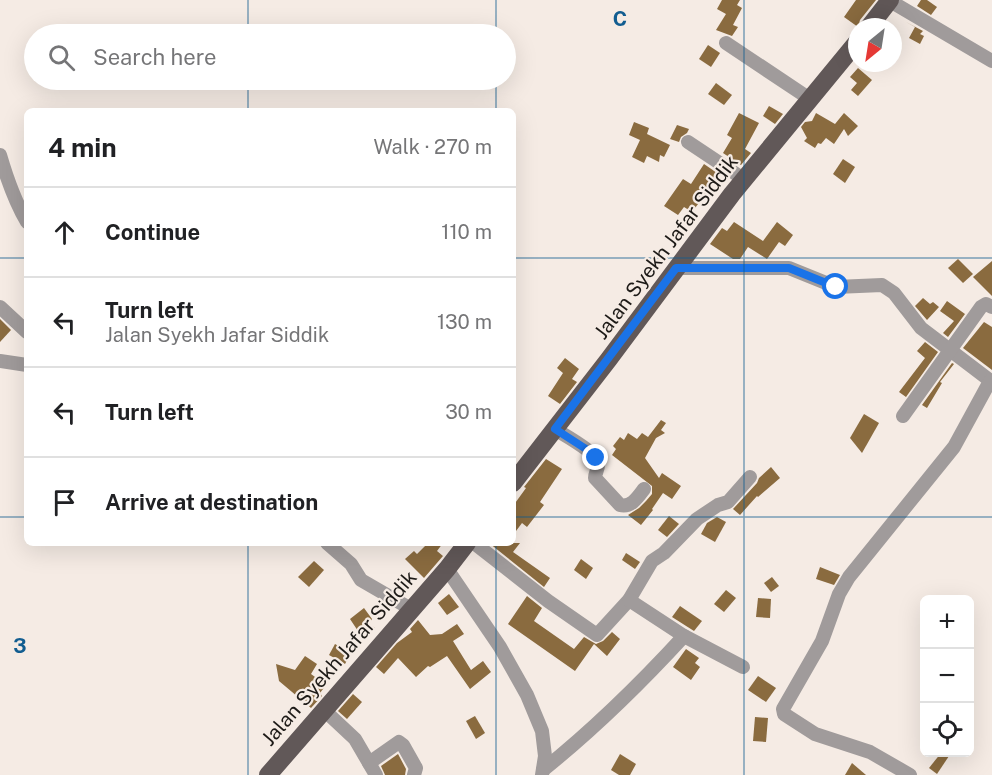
<!DOCTYPE html>
<html lang="en">
<head>
<meta charset="utf-8">
<style>
  body { margin:0; font-family:"Public Sans",sans-serif; background:#f6f6f6; color:#202124 }
  .controls { position:absolute; right:18px; bottom:18px; display:grid; overflow:hidden; border-radius:9px; box-shadow:0 6px 24px #0002 }
  .controls button { width:54px; height:54px; display:grid; place-items:center; padding:0; border:0; border-bottom:2px solid #e0e0e0; background:#fff; color:#202124; font:30px sans-serif }
  .compass { position:absolute; left:848px; top:18px; width:54px; height:54px; border-radius:50%; background:#fff; box-shadow:0 6px 24px #0002; rotate:210deg }
  .stop { position:absolute; width:18px; height:18px; margin:-14px; border:4px solid #1a73e8; border-radius:50%; background:#fff }
  .stop.end { background:#1a73e8; border-color:#fff; box-shadow:0 2px 6px #0008 }
  .list { margin:0; padding:0; list-style:none }
  h2 { display:flex; justify-content:space-between; align-items:center; height:78px; margin:0; padding:0 24px; font-size:26px }
  h2 small { font-size:20px; font-weight:400; color:#757577 }
  .list li { display:grid; grid-template-columns:39px 1fr auto; gap:18px; align-items:center; box-sizing:border-box; height:90px; padding:0 24px; border-top:2px solid #e0e0e0 }
  .list b { display:block; font-size:22px; white-space:nowrap }
  .list p { margin:0; font-size:20px; white-space:nowrap; color:#757577 }
  .list em { font-size:20px; font-style:normal; color:#757577 }
  .icon { flex:none; width:33px; height:33px; fill:none; stroke:currentColor; stroke-width:2; stroke-linecap:round; stroke-linejoin:round }
  .map { position:relative; flex:none; width:992px; height:775px; overflow:hidden }
  .search { position:absolute; background:#fff; box-shadow:0 6px 24px #0002; left:24px; top:24px; width:492px; height:66px; display:flex; align-items:center; gap:15px; box-sizing:border-box; padding:0 21px; border-radius:33px; color:#757577; font-size:22px }
  .panel { position:absolute; background:#fff; box-shadow:0 6px 24px #0002; left:24px; top:108px; width:492px; height:438px; border-radius:9px }
  .map>svg:first-child { display:block }
  .building { fill:#8a6b3f }
  .lines { fill:none; stroke-linecap:round; stroke-linejoin:round }
  .minor { stroke:#a09b9b; stroke-width:14 }
  .major { stroke:#615858; stroke-width:18 }
  .route { stroke:#1a73e8; stroke-width:8 }
  .grid { fill:none; stroke:#125d90; stroke-width:1.5; stroke-opacity:0.55 }
  .labels { text-anchor:middle; dominant-baseline:central; stroke-width:4.5; stroke-linejoin:round; paint-order:stroke }
  .street-label { font-size:20px; fill:#1d1a17; stroke:#f5ebe4 }
  .grid-label { font-size:20px; text-anchor:middle; font-weight:bold; fill:#125d90; stroke:#f5ebe4; stroke-width:4.5; stroke-linejoin:round; paint-order:stroke }
</style>
</head>
<body>
<div class="map">
<svg width="992" height="775" viewBox="0 0 992 775">
  <rect width="100%" height="100%" fill="#f5ebe4"/>
  <g class="building">
    <polygon points="722,0 740,0 737,5 742,8 733,25 738,27 732,36 716,30 726,14 717,9"/>
    <polygon points="856,0 876,0 860,20 858,27 844,17"/>
    <polygon points="921,0 927,0 937,7 931,15 917,6"/>
    <polygon points="906,22 923,31 920,34 924,36 920,44 909,38 915,27"/>
    <polygon points="708,45 720,53 711,67 699,59"/>
    <polygon points="858,68 872,80 858,96 851,90 857,83 850,77"/>
    <polygon points="716,83 732,95 724,105 708,94"/>
    <polygon points="769,106 783,114 775,124 763,116"/>
    <polygon points="739,113 759,123 745,149 751,153 741,165 723,153 732,138 727,135"/>
    <polygon points="816,113 835,124 844,113 858,126 848,136 844,129 834,144 826,138 821,144 818,143 815,148 804,141 807,138 801,127 805,122 812,121"/>
    <polygon points="634,122 649,128 647,134 670,145 664,157 660,155 659,162 647,156 644,163 632,157 640,140 629,135"/>
    <polygon points="677,125 689,129 687,133 681,137 679,142 670,139"/>
    <polygon points="843,159 855,167 845,183 833,174"/>
    <polygon points="704,164 720,175 692,212 684,207 678,215 664,206 683,179 691,184"/>
    <polygon points="734,222 763,241 777,222 793,235 785,246 779,242 767,259 748,247 740,259 733,259 710,244 722,228 727,231"/>
    <polygon points="958,259 973,274 963,283 948,268"/>
    <polygon points="992,261 992,296 973,277"/>
    <polygon points="923,298 930,304 933,302 939,307 927,320 915,306"/>
    <polygon points="947,301 965,314 948,337 943,333 954,321 940,311"/>
    <polygon points="0,319 11,330 0,342"/>
    <polygon points="984,322 992,327 992,370 963,348"/>
    <polygon points="925,342 938,352 906,397 899,392 925,358 917,351"/>
    <polygon points="565,358 579,369 572,379 577,382 560,404 548,396 563,373 557,368"/>
    <polygon points="952,363 954,364 940,382 942,383 927,408 922,405"/>
    <polygon points="864,414 879,423 862,453 850,438"/>
    <polygon points="661,420 666,423 661,430 665,433 656,438 645,458 659,478 662,473 681,486 672,499 663,493 652,509 653,510 641,525 628,515 639,508 646,501 652,494 652,486 612,455 616,449 613,446 620,437 624,440 628,433 637,439 642,433 648,437"/>
    <polygon points="546,459 562,469 540,502 544,505 527,527 522,523 513,535 513,506 526,488 524,487"/>
    <polygon points="771,467 780,478 758,497 757,496 740,515 733,509 757,483 759,478"/>
    <polygon points="669,516 679,524 667,537 658,530"/>
    <polygon points="717,517 726,522 715,542 701,534 707,523"/>
    <polygon points="428,543 443,543 437,551 443,556 424,578 405,559 414,551 417,554"/>
    <polygon points="489,543 520,543 513,552 550,578 544,587"/>
    <polygon points="626,553 640,562 635,569 622,560"/>
    <polygon points="581,559 593,568 586,579 574,570"/>
    <polygon points="314,561 324,570 309,587 298,577"/>
    <polygon points="820,567 840,575 834,585 816,579"/>
    <polygon points="772,577 779,586 771,592 764,583"/>
    <polygon points="726,590 736,598 724,612 714,604"/>
    <polygon points="449,594 459,607 447,615 438,603"/>
    <polygon points="527,596 542,608 534,621 574,649 584,637 596,644 603,641 612,632 620,639 607,656 594,644 575,671 508,624"/>
    <polygon points="758,598 771,599 770,618 756,617"/>
    <polygon points="680,606 702,621 694,631 672,617"/>
    <polygon points="364,608 372,619 369,624 375,628 362,637 350,619"/>
    <polygon points="418,620 430,635 442,634 457,624 464,634 453,641 471,670 483,661 491,672 470,689 447,656 430,667 428,666 416,677 398,658 384,674 376,667 397,643 412,632 410,629"/>
    <polygon points="335,644 351,653 345,664 329,655"/>
    <polygon points="686,649 699,658 695,663 700,667 691,680 673,667"/>
    <polygon points="305,656 317,664 311,674 326,685 320,693 322,696 311,708 279,681 276,664 295,670"/>
    <polygon points="758,676 776,688 766,702 748,690"/>
    <polygon points="353,694 362,702 347,719 338,711"/>
    <polygon points="475,716 485,733 476,739 466,721"/>
    <polygon points="755,717 768,718 766,742 753,741"/>
    <polygon points="941,753 951,753 937,774 929,768"/>
    <polygon points="398,754 406,769 405,775 385,775 381,766"/>
    <polygon points="620,754 636,764 630,775 619,775 611,770"/>
    <polygon points="852,763 866,775 845,775"/>
  </g>
  <g class="lines">
    <g class="minor">
      <polyline points="890,1 992,61"/>
      <polyline points="726,43 810,99"/>
      <polyline points="688,142 745,180"/>
      <path d="M0,155C7,179 14,200 27,222"/>
      <polyline points="676,268 789,268 836,287 882,285 894,293 921,328 992,382"/>
      <polyline points="0,307 27,332"/>
      <polyline points="0,361 27,365"/>
      <polyline points="903,416 981,307 986,304 992,307"/>
      <path d="M555,429C564,435 599,453 598,465C598,470 595,473 595,478L620,505C631,508 638,497 644,489"/>
      <polyline points="327,543 351,564 361,580 411,609"/>
      <polyline points="474,543 548,601 597,635 629,600 652,561 664,553 697,519 718,505 728,502 750,477"/>
      <polyline points="447,569 500,647 527,695 542,731 545,756 542,775"/>
      <polyline points="629,600 684,636 743,667"/>
      <polyline points="324,710 355,739 376,775"/>
      <polyline points="369,763 399,742 403,745 416,768 414,775"/>
      <path d="M543,770C594,729 640,684 684,636"/>
      <polyline points="910,775 870,752 815,734 784,714 783,709 822,641 839,594 849,577 954,447 990,381"/>
    </g>
    <g class="major">
      <polyline points="869,27 890,0"/>
      <polyline points="513,483 609,359 732,194 857,42"/>
      <polyline points="268,775 447,569 467,543"/>
    </g>
  </g>
  <g class="lines">
    <polyline class="route" points="596,458 586,449 555,429 676,268 789,268 836,287"/>
  </g>
  <path class="grid" d="M248,0V34M496,0V34M744,0V775M248,80V111M496,80V111M0,258H27M513,258H992M0,517H27M513,517H992M248,543V775M496,543V775"/>
  <g class="labels">
    <g class="street-label">
      <text transform="translate(666 247) rotate(-53)">Jalan Syekh Jafar Siddik</text>
      <text transform="translate(339 658) rotate(-49)">Jalan Syekh Jafar Siddik</text>
    </g>
  </g>
  <g class="grid-label">
    <text x="620" y="26">C</text>
    <text x="20" y="653">3</text>
  </g>
</svg>
<div class="controls">
<button>+</button>
<button>−</button>
<button><svg class="icon" aria-label="locate" viewBox="0 0 24 24"><circle cx="12" cy="12" r="6"/><path d="M12 2v4M12 18v4M2 12h4M18 12h4"/></svg></button>
</div>
<svg class="compass" viewBox="-18 -18 36 36"><path d="M0-13l5 13h-10z" fill="#e53935"/><path d="M0 13l5-13h-10z" fill="#757577"/></svg>
<div class="stop" style="left:836px;top:287px"></div>
<div class="stop end" style="left:596px;top:458px"></div>
<div class="search"><svg class="icon" aria-label="search" viewBox="0 0 24 24"><circle cx="10" cy="10" r="6"/><path d="M15 15l6 6"/></svg>Search here</div>
<section class="panel">
<h2>4 min<small>Walk · 270 m</small></h2>
<ul class="list">
<li><svg class="icon" aria-label="ahead" viewBox="0 0 24 24"><path d="M12 20V5M6 11l6-6 6 6"/></svg><div><b>Continue</b></div><em>110 m</em></li>
<li><svg class="icon" aria-label="left" viewBox="0 0 24 24"><path d="M17 20v-9H6M10 6l-5 5 5 5"/></svg><div><b>Turn left</b><p>Jalan Syekh Jafar Siddik</p></div><em>130 m</em></li>
<li><svg class="icon" aria-label="left" viewBox="0 0 24 24"><path d="M17 20v-9H6M10 6l-5 5 5 5"/></svg><div><b>Turn left</b></div><em>30 m</em></li>
<li><svg class="icon" aria-label="arrive" viewBox="0 0 24 24"><path d="M6 21V4h12l-3 4 3 4H6"/></svg><div><b>Arrive at destination</b></div></li>
</ul>
</section>
</div>
</body>
</html>
